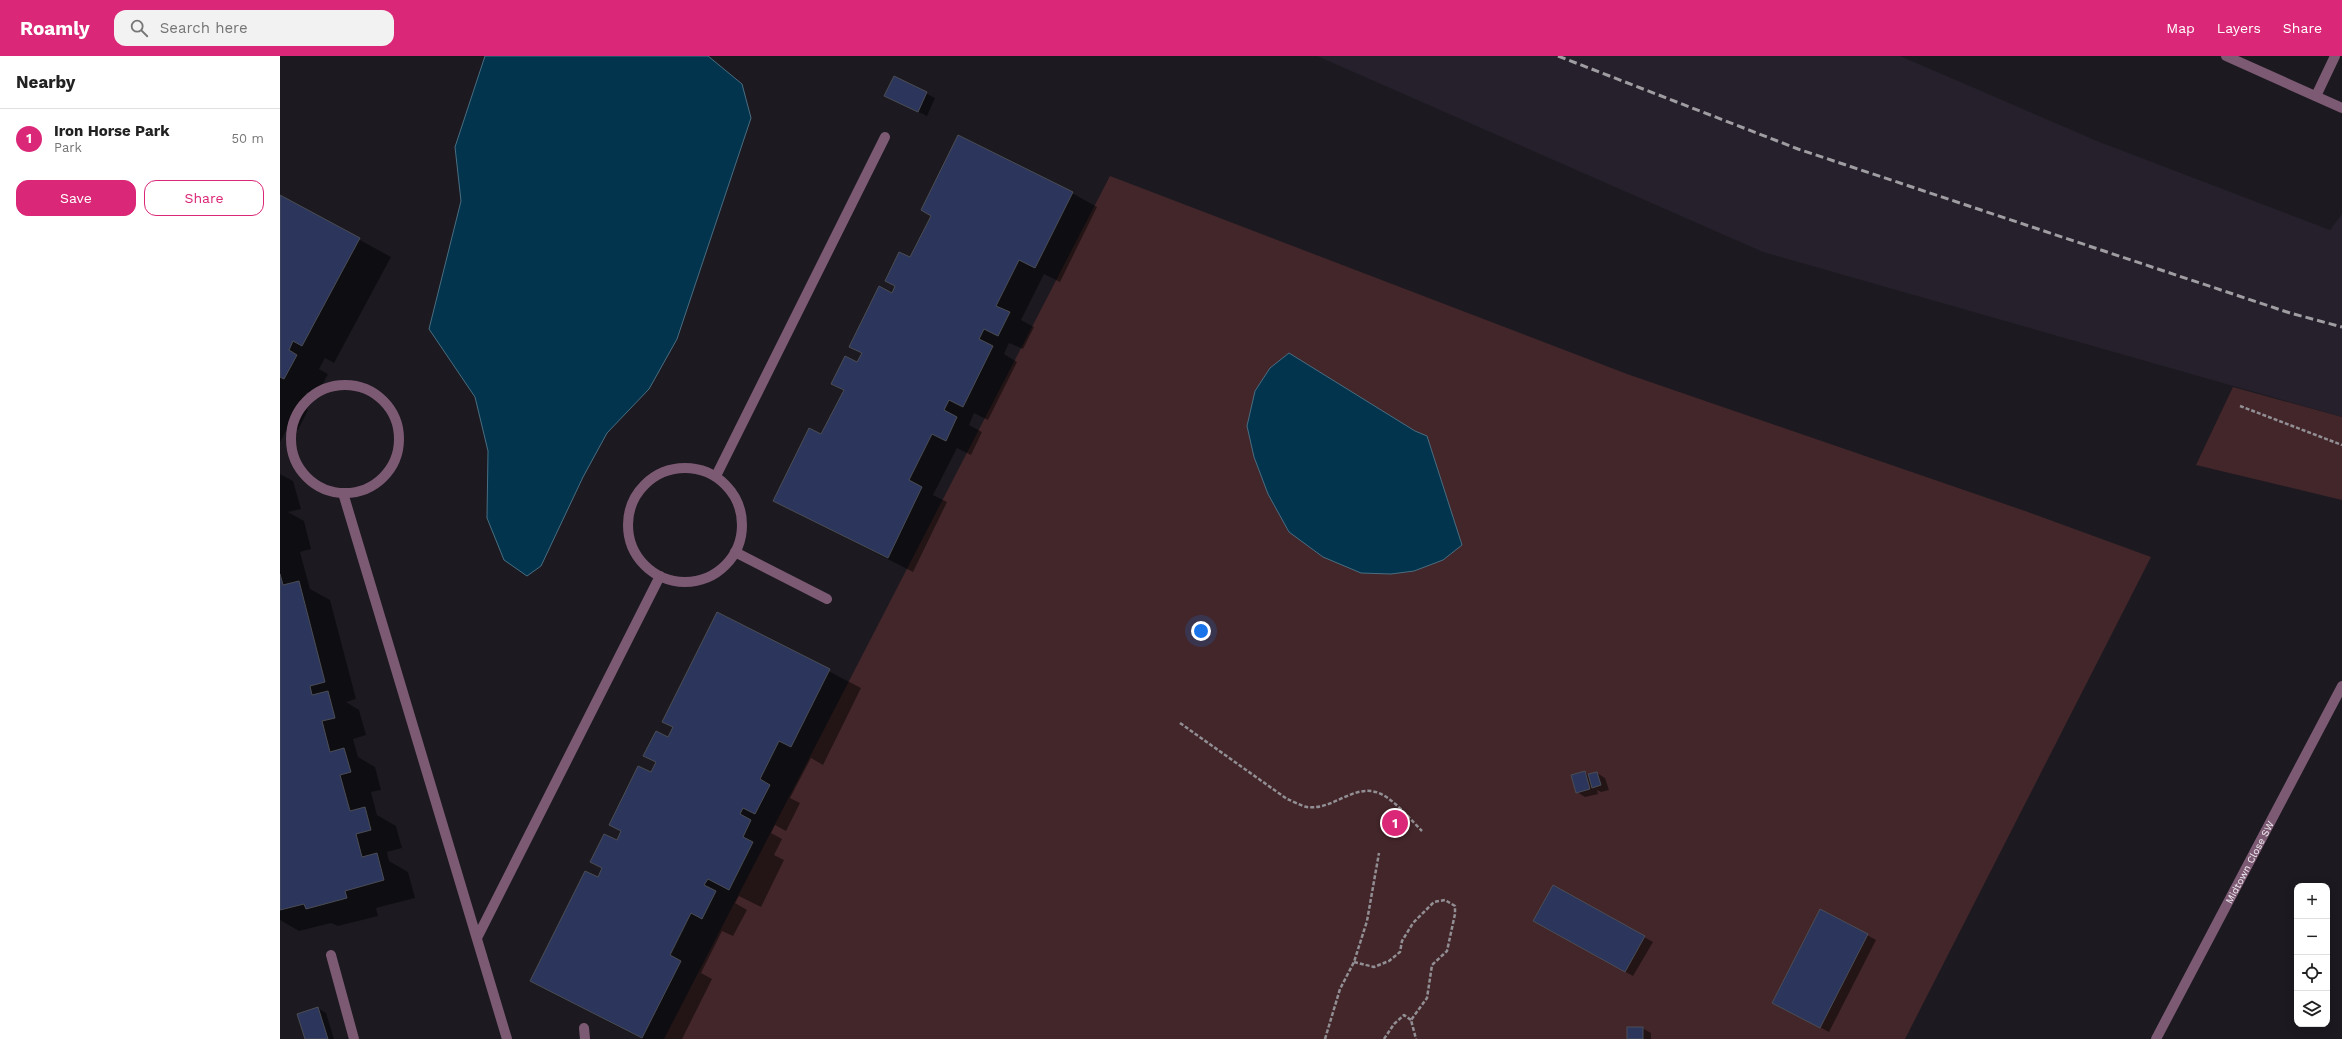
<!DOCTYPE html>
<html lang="en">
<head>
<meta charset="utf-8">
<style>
  body { margin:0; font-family:"Work Sans",sans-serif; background:#f2f2f2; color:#222 }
  .controls { position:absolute; right:12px; bottom:12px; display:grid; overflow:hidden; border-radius:8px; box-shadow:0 2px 10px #0003 }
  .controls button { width:36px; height:36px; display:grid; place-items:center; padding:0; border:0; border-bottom:1px solid #e0e0e0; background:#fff; color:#222; font:20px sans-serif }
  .you { position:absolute; left:921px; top:575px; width:14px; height:14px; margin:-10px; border:3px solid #fff; border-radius:50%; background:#1a73e8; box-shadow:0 0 0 6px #1a73e833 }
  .badge { display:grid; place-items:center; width:26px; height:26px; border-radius:50%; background:#db2777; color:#fff; font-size:13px; font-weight:700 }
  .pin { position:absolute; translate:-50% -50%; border:2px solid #fff; box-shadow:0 1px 4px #0006 }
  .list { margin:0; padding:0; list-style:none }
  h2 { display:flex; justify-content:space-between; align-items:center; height:52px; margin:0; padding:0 16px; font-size:17px }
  h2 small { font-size:13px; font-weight:400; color:#767676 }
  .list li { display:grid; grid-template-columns:26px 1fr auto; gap:12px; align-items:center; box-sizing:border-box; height:60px; padding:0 16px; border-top:1px solid #e0e0e0 }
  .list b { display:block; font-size:15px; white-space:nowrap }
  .list p { margin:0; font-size:13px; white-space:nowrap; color:#767676 }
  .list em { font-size:13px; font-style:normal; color:#767676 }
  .actions { display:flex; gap:8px; padding:12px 16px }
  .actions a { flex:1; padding:9px 0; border:1px solid #db2777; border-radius:12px; text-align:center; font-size:14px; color:#db2777 }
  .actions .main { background:#db2777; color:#fff }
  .icon { flex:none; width:22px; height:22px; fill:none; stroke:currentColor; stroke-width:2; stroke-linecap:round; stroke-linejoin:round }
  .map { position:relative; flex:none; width:2062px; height:983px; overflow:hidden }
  header { display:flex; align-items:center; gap:24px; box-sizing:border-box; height:56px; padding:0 20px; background:#db2777; color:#fff }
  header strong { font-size:19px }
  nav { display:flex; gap:22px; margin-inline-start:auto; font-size:14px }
  .search { width:280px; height:36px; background:#f2f2f2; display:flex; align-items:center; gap:10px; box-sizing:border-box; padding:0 14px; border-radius:12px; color:#767676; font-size:15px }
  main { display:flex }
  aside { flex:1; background:#fff }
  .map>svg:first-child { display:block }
  .built { fill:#25202b }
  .green { fill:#43262a }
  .water { fill:#02344e; stroke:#4a6d80 }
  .shadow { fill:#0007 }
  .building { fill:#2c365c; stroke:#4b4d54 }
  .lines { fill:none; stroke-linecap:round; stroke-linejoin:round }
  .path { stroke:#918f94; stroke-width:2.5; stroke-dasharray:4 2; stroke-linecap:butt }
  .service { stroke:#7d5a73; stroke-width:10 }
  .minor { stroke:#7d5a73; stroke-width:10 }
  .rail { stroke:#9f9da1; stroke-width:3; stroke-dasharray:8 4; stroke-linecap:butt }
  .labels { text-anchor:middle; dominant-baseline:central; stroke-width:4; stroke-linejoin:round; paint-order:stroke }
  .street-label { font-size:10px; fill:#f3f1f5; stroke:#131116 }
</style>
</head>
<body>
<header>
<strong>Roamly</strong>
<div class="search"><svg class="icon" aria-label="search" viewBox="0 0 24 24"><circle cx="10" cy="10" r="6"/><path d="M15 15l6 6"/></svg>Search here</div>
<nav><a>Map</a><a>Layers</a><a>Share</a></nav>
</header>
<main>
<aside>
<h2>Nearby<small></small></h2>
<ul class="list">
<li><span class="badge">1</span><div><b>Iron Horse Park</b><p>Park</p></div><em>50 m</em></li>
</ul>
<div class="actions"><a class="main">Save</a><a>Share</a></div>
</aside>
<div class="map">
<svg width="2062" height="983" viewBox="0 0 2062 983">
  <rect width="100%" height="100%" fill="#1c1a20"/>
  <polygon class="built" points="1037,0 1620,0 1817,85 2050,174 2062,158 2062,361 1483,196"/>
  <g class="green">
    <polygon points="830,120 1347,318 1745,455 1871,501 1625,983 384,983"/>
    <polygon points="1953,331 2062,361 2062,444 1916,409"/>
  </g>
  <g class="water">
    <polygon points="205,0 428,0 462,28 471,62 397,283 369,333 327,377 303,421 261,510 247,520 224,504 207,462 208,395 195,341 149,273 181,145 175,91"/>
    <polygon points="1009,297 1135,375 1147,380 1182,489 1163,504 1134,515 1111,518 1081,517 1043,501 1009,476 988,438 974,401 967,370 975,335 990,312"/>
  </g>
  <g class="shadow">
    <polygon points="614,21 655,42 647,60 614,44"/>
    <polygon points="792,137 817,151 780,226 764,218 741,264 754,271 743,293 729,287 724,298 737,306 708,364 694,357 689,369 702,376 691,399 677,392 653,439 667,446 633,516 494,445 542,380 565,335 552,327 578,308 583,298 570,291 613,238 631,202"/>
    <polygon points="0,140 111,201 54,307 45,302 39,313 48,318 36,341 27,336 19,349 28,354 18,374 9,369 0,386"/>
    <polygon points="0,418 13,425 21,453 8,456 24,465 31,493 20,496 30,533 50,544 76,643 66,646 79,654 86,679 73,683 78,701 95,711 101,734 91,736 97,759 116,770 122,792 107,796 109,805 128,816 135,842 96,852 98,860 58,870 51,867 19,875 0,864"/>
    <polygon points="437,557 581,632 543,709 531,702 510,742 520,747 506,775 495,769 491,777 502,783 494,799 504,804 481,851 459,840 455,847 467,854 453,880 442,875 421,917 432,923 402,983 362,983 251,925 318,822 372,718 389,682"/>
    <polygon points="1305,716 1309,719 1317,717 1325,722 1329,734 1321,736 1317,734 1318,738 1305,741 1297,736"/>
    <polygon points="1273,830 1373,886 1353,920 1254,865"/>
    <polygon points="1587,879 1596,884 1549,976 1502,951"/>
    <polygon points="38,952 46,957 54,983 26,983"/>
    <polygon points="1362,972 1371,977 1371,983 1348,983"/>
  </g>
  <g class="building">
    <polygon points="614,20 647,36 638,56 604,40"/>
    <polygon points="678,79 793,136 755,212 739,204 716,250 730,256 718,280 704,273 699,283 713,290 683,351 669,344 664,354 677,361 666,385 652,378 629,424 642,431 608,502 493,445 529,372 541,378 564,334 551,328 565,300 577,306 582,297 569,291 599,230 612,237 615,230 605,225 619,196 630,201 651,160 641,154"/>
    <polygon points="0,139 80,182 22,290 13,285 9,294 17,299 4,323 0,321"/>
    <polygon points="0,518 3,529 19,525 45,626 30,630 32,639 48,635 55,662 42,665 50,696 64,692 71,716 60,719 70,755 85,751 91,774 76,778 82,801 97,797 104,824 65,835 67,842 26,853 24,848 0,854"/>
    <polygon points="437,556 550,613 511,691 499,685 480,723 490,729 475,758 463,752 460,758 471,764 463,781 473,786 449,834 428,823 424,829 436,835 422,863 411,857 390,899 401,905 362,982 250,925 305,815 318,821 322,812 310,806 324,778 337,784 341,775 329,769 358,710 371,716 376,706 363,700 376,675 388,681 393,671 382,666"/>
    <polygon points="1305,715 1310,733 1296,737 1291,719"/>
    <polygon points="1317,716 1321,729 1312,732 1308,718"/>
    <polygon points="1273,829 1365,880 1345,916 1253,865"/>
    <polygon points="1540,853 1588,878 1540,972 1492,947"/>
    <polygon points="38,951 48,983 25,983 17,958"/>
    <rect x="1347" y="971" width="16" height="12"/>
  </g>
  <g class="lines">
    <g class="path">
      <polyline points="1960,350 2062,389"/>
      <path d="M900,667L1007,743C1013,745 1021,750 1027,751C1054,755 1076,724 1103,739C1116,746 1131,764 1142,775"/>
      <polyline points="1074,906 1094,911 1109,905 1120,896 1122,885 1133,867 1154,846 1165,844 1175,850 1175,858 1167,895 1152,909 1147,942 1131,964 1136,983"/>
      <polyline points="1045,983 1060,933 1074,906 1087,865 1099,797"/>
      <polyline points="1104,983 1114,968 1124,959 1131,964"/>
    </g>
    <g class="service">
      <polyline points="2036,40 2055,0"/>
      <polyline points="51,899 74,983"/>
    </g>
    <g class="minor">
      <polyline points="1946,0 2062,52"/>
      <circle cx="65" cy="383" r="54"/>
      <circle cx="405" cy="469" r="57"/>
      <polyline points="436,420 605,81"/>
      <polyline points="63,437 227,983"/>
      <polyline points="455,496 547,543"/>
      <polyline points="197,882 380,520"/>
      <polyline points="304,972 305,983"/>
      <path id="s1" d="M1876,983L2062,630"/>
    </g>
    <polyline class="rail" points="1278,0 1518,93 2010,257 2062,271"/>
  </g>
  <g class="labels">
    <g class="street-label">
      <text stroke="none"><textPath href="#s1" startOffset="200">Midtown Close SW</textPath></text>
    </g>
  </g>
</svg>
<div class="controls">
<button>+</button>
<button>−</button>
<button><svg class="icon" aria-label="locate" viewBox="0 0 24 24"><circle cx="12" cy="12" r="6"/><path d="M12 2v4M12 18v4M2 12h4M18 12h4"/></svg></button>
<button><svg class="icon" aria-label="layers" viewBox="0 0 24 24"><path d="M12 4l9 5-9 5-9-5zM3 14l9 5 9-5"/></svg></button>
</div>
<div class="you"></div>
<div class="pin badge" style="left:1115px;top:767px">1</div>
</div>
</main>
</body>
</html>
